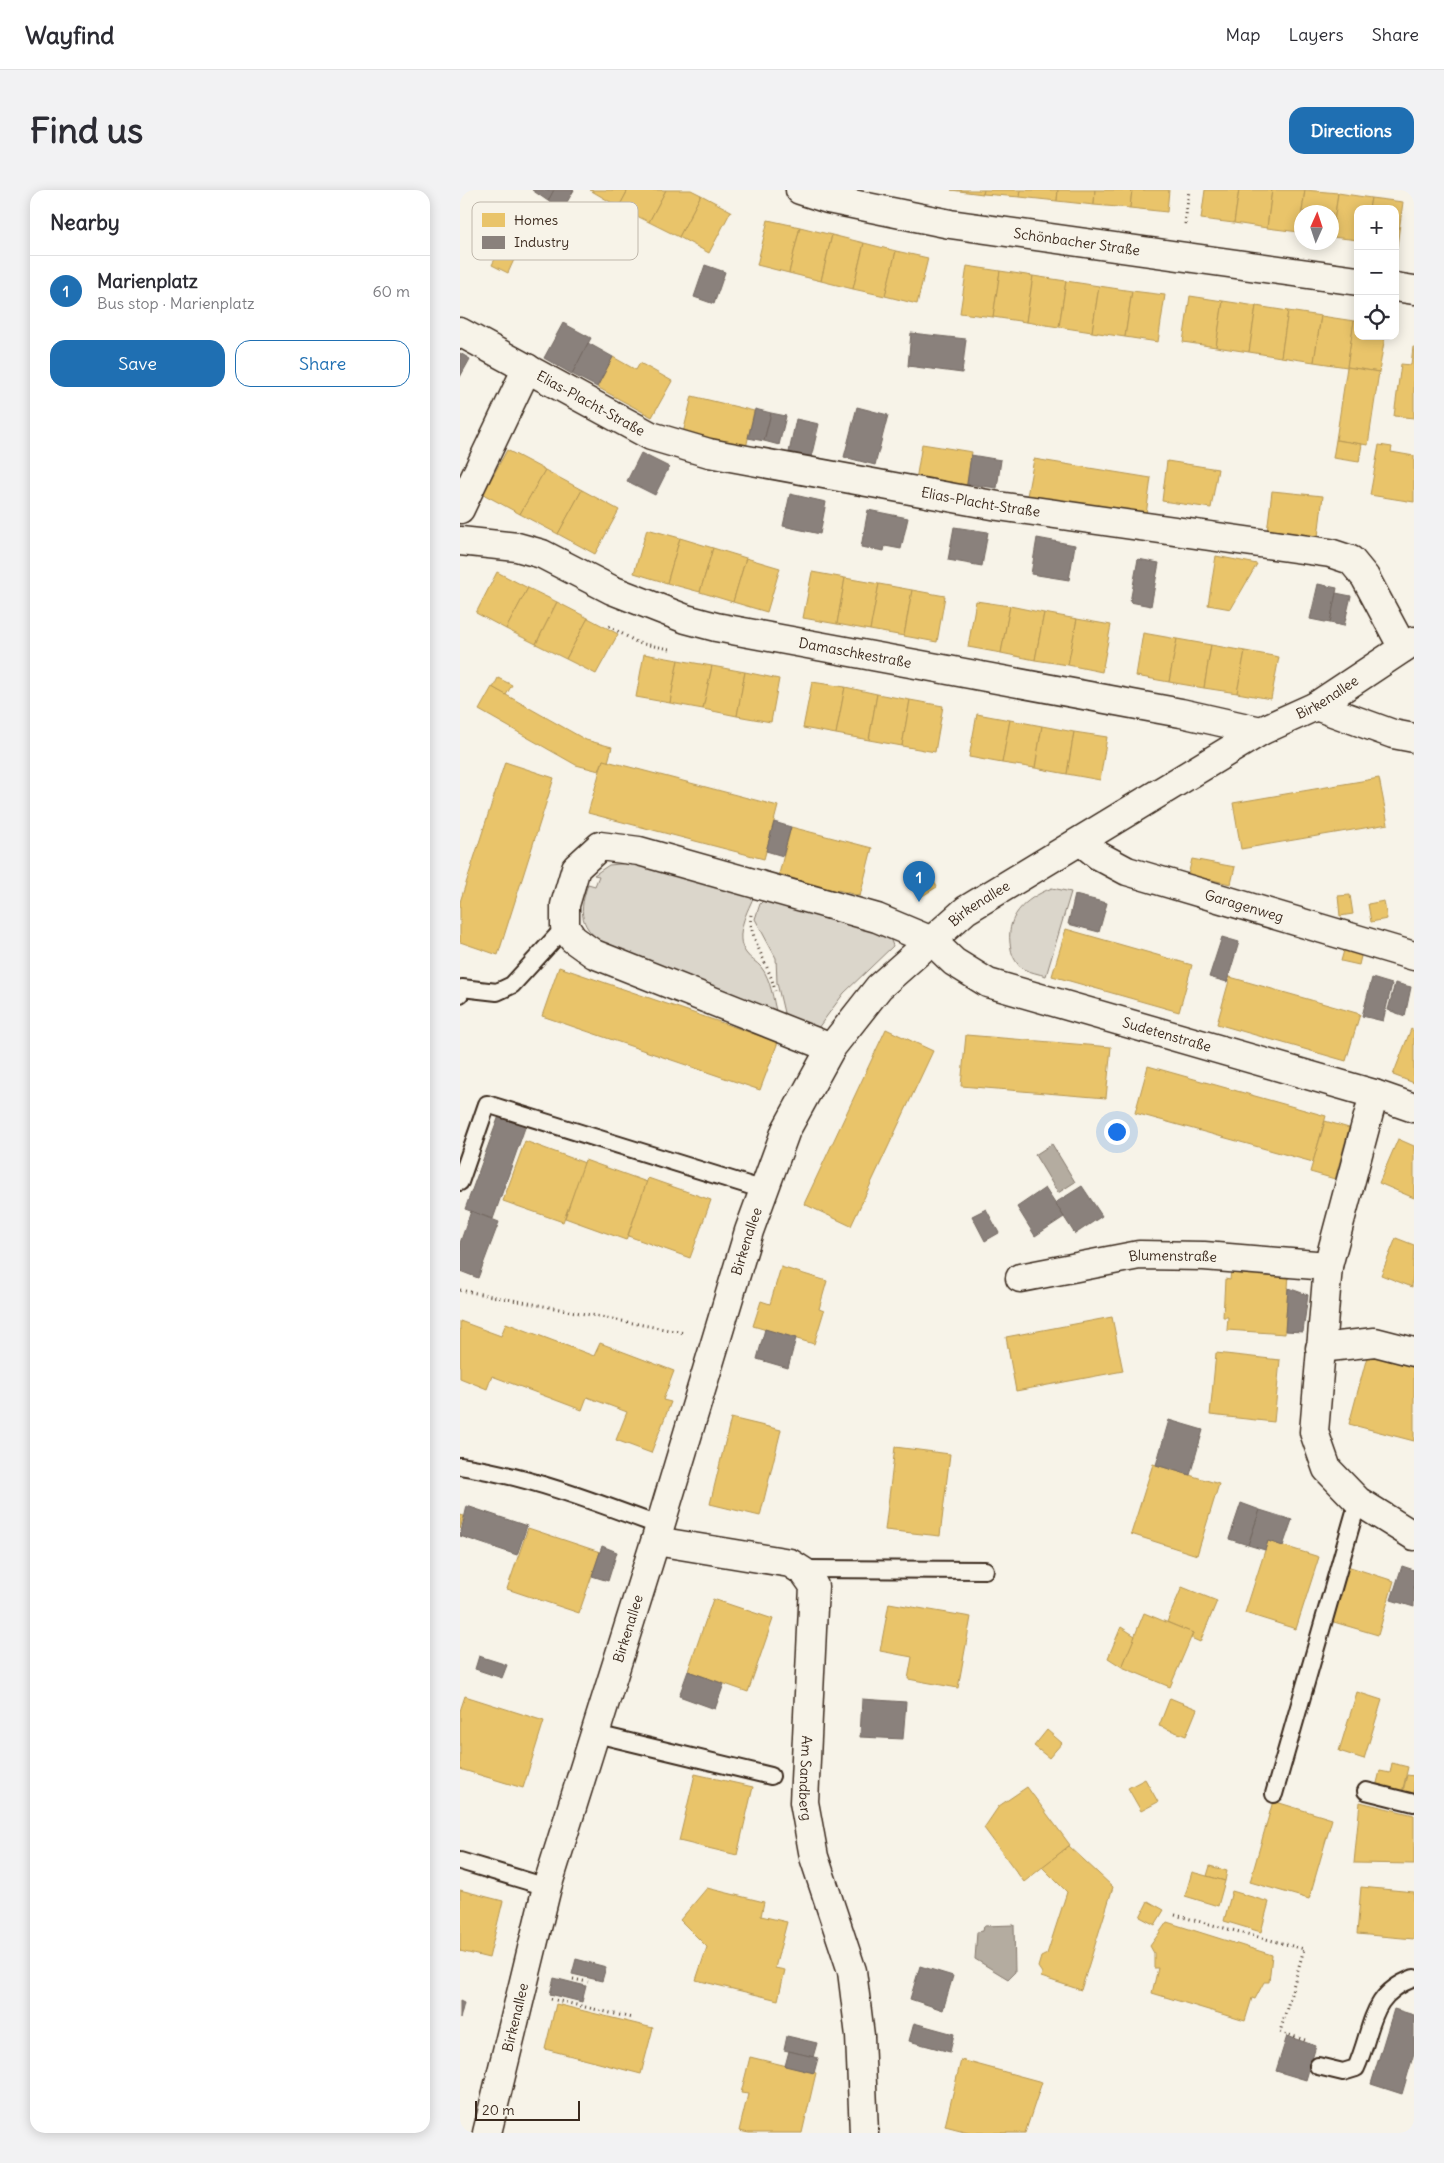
<!DOCTYPE html>
<html lang="en">
<head>
<meta charset="utf-8">
<style>
  body { margin:0; font-family:Delius,sans-serif; background:#f2f2f3; color:#2b2b33 }
  .controls { position:absolute; right:15px; top:15px; display:grid; overflow:hidden; border-radius:10px; box-shadow:0 2px 12px #0003 }
  .controls button { width:45px; height:45px; display:grid; place-items:center; padding:0; border:0; border-bottom:1px solid #e1e1e2; background:#fff; color:#2b2b33; font:25px sans-serif }
  .compass { position:absolute; left:834px; top:15px; width:45px; height:45px; border-radius:50%; background:#fff; box-shadow:0 2px 12px #0003; rotate:3deg }
  .scale { position:absolute; left:15px; bottom:12px; width:105px; box-sizing:border-box; padding-left:5px; border:2px solid #3b2a1e; border-top:0; font-size:14px; line-height:18px; white-space:nowrap; color:#3b2a1e; -webkit-text-stroke:4px #f7f3e8; paint-order:stroke }
  .you { position:absolute; left:656px; top:941px; width:18px; height:18px; margin:-12px; border:4px solid #fff; border-radius:50%; background:#1a73e8; box-shadow:0 0 0 8px #1a73e833 }
  .badge { display:grid; place-items:center; width:32px; height:32px; border-radius:50%; background:#1f6fb2; color:#fff; font-size:16px; font-weight:700 }
  .pin { position:absolute; translate:-50% -41px; filter:drop-shadow(0 1px 2px #0008) }
  .pin::after { content:''; position:absolute; top:26px; width:18px; height:15px; background:inherit; clip-path:polygon(0 0,100% 0,50% 100%) }
  .list { margin:0; padding:0; list-style:none }
  h2 { display:flex; justify-content:space-between; align-items:center; height:65px; margin:0; padding:0 20px; font-size:21px }
  h2 small { font-size:16px; font-weight:400; color:#7c7c81 }
  .list li { display:grid; grid-template-columns:32px 1fr auto; gap:15px; align-items:center; box-sizing:border-box; height:70px; padding:0 20px; border-top:1px solid #e1e1e2 }
  .list b { display:block; font-size:19px; white-space:nowrap }
  .list p { margin:0; font-size:16px; white-space:nowrap; color:#7c7c81 }
  .list em { font-size:16px; font-style:normal; color:#7c7c81 }
  .actions { display:flex; gap:10px; padding:15px 20px }
  .actions a { flex:1; padding:11px 0; border:1px solid #1f6fb2; border-radius:15px; text-align:center; font-size:18px; color:#1f6fb2 }
  .actions .main { background:#1f6fb2; color:#fff }
  .icon { flex:none; width:28px; height:28px; fill:none; stroke:currentColor; stroke-width:2; stroke-linecap:round; stroke-linejoin:round }
  .map { position:relative; flex:none; width:954px; height:1943px; overflow:hidden; border-radius:15px }
  header { display:flex; align-items:center; gap:30px; box-sizing:border-box; height:70px; padding:0 25px; background:#fff; border-bottom:1px solid #e1e1e2 }
  header strong { font-size:24px }
  nav { display:flex; gap:28px; margin-inline-start:auto; font-size:18px }
  .intro { display:flex; align-items:center; justify-content:space-between; box-sizing:border-box; height:120px; padding:0 30px }
  h1 { margin:0; font-size:35px }
  .button { padding:12px 22px; border-radius:15px; background:#1f6fb2; color:#fff; font-size:18px; font-weight:700 }
  main { display:flex; gap:30px; padding:0 30px }
  aside { flex:1; background:#fff; border-radius:15px; box-shadow:0 2px 12px #0003 }
  .map>svg:first-child { display:block }
  .green { fill:#dbd6cb; stroke:#8b8074 }
  .water { fill:#b4aca0; stroke:#84786c }
  .homes { fill:#e9c46a; stroke:#b59653 }
  .industry { fill:#8a817c; stroke:#726760 }
  .lines { fill:none; stroke-linecap:round; stroke-linejoin:round }
  .lane-casing { stroke:#3b2a1e; stroke-width:20 }
  .street-casing { stroke:#3b2a1e; stroke-width:31 }
  .path { stroke:#3b2a1e; stroke-width:3; stroke-dasharray:1 4; stroke-linecap:butt }
  .lane { stroke:#f7f3e8; stroke-width:16 }
  .street { stroke:#f7f3e8; stroke-width:28 }
  .labels { text-anchor:middle; dominant-baseline:central; stroke-width:5; stroke-linejoin:round; paint-order:stroke }
  .street-label { font-size:14px; fill:#3b2a1e; stroke:#f7f3e8 }
  .key { fill:#f7f3e8; stroke:#bfb7ab; stroke-width:1 }
  .key-label { font-size:14px; fill:#3b2a1e }
</style>
</head>
<body>
<header>
<strong>Wayfind</strong>
<nav><a>Map</a><a>Layers</a><a>Share</a></nav>
</header>
<div class="intro"><h1>Find us</h1><a class="button">Directions</a></div>
<main>
<aside>
<h2>Nearby<small></small></h2>
<ul class="list">
<li><span class="badge">1</span><div><b>Marienplatz</b><p>Bus stop · Marienplatz</p></div><em>60 m</em></li>
</ul>
<div class="actions"><a class="main">Save</a><a>Share</a></div>
</aside>
<div class="map">
<svg width="954" height="1943" viewBox="0 0 954 1943">
  <rect width="100%" height="100%" fill="#f7f3e8"/>
  <filter id="ink" filterUnits="userSpaceOnUse"><feTurbulence type="fractalNoise" baseFrequency=".02" numOctaves="2"/><feDisplacementMap in="SourceGraphic" scale="10" xChannelSelector="R" yChannelSelector="G"/><feConvolveMatrix kernelMatrix="1 2 1 2 8 2 1 2 1" color-interpolation-filters="sRGB"/></filter>
  <g filter="url(#ink)">
    <g class="green">
      <path d="M171,673L295,704C288,720 273,746 286,763C290,769 297,772 301,777C311,789 313,810 317,825L151,760C123,739 116,729 128,694L135,696L139,686L134,685L149,675Z"/>
      <path d="M592,698L611,702L586,786C579,784 570,782 563,779C557,775 552,766 551,759C544,727 564,709 592,698Z"/>
      <polygon points="307,707 429,745 433,756 384,803 358,838 325,827 317,793 316,768 295,729 300,714"/>
    </g>
    <g class="water">
      <polygon points="592,954 615,992 598,1003 575,965"/>
      <polygon points="554,1735 555,1782 548,1789 515,1769 517,1742 523,1741 524,1736"/>
    </g>
    <g class="homes">
      <polygon points="130,0 168,0 159,17"/>
      <polygon points="168,0 206,0 189,32 159,17"/>
      <polygon points="206,0 231,0 241,5 219,47 189,32"/>
      <polygon points="491,0 524,0 523,4"/>
      <polygon points="524,0 561,0 560,7 523,4"/>
      <polygon points="561,0 598,0 597,11 560,7"/>
      <polygon points="598,0 635,0 634,15 597,11"/>
      <polygon points="635,0 672,0 670,18 634,15"/>
      <polygon points="672,0 709,0 707,22 670,18"/>
      <polygon points="745,0 779,0 774,33 741,29"/>
      <polygon points="779,0 812,0 807,38 774,33"/>
      <polygon points="812,0 845,0 839,42 807,38"/>
      <polygon points="845,0 878,3 872,47 872,22 842,22"/>
      <polygon points="878,3 911,8 909,19 898,19 898,50 872,47"/>
      <polygon points="241,5 271,21 249,63 219,47"/>
      <polygon points="911,8 943,12 937,56 935,55 935,19 909,19"/>
      <polygon points="308,30 340,37 329,83 297,75"/>
      <polygon points="340,37 372,45 361,91 329,83"/>
      <polygon points="372,45 404,53 393,99 361,91"/>
      <polygon points="404,53 436,61 425,106 393,99"/>
      <polygon points="42,55 57,63 48,83 32,75"/>
      <polygon points="436,61 468,68 457,114 425,106"/>
      <polygon points="507,76 540,81 533,127 500,123"/>
      <polygon points="540,81 573,86 566,132 533,127"/>
      <polygon points="573,86 606,91 599,137 566,132"/>
      <polygon points="606,91 639,96 632,142 599,137"/>
      <polygon points="639,96 672,101 665,147 632,142"/>
      <polygon points="672,101 705,105 698,152 665,147"/>
      <polygon points="730,106 763,111 756,157 723,152"/>
      <polygon points="763,111 796,116 789,162 756,157"/>
      <polygon points="796,116 828,121 821,167 789,162"/>
      <polygon points="828,121 861,126 854,172 821,167"/>
      <polygon points="861,126 894,131 887,177 854,172"/>
      <polygon points="894,131 898,132 898,146 925,146 919,182 887,177"/>
      <polygon points="953,157 954,157 954,228 934,226 941,174 951,175"/>
      <polygon points="153,167 176,180 180,173 212,191 192,227 137,197"/>
      <polygon points="887,177 919,182 908,255 876,250"/>
      <polygon points="232,206 294,221 286,258 223,243"/>
      <polygon points="876,250 902,254 899,272 873,268"/>
      <polygon points="462,254 512,262 506,298 456,290"/>
      <polygon points="919,255 932,257 931,262 954,266 954,312 910,305"/>
      <polygon points="47,260 85,280 60,324 23,304"/>
      <polygon points="574,269 691,288 686,325 567,306"/>
      <polygon points="707,271 758,279 751,318 702,311"/>
      <polygon points="85,280 122,300 98,344 60,324"/>
      <polygon points="122,300 159,320 135,364 98,344"/>
      <polygon points="812,301 863,306 858,347 807,342"/>
      <polygon points="187,339 220,348 207,393 174,383"/>
      <polygon points="220,348 253,358 240,402 207,393"/>
      <polygon points="253,358 286,368 273,412 240,402"/>
      <polygon points="756,366 797,374 771,419 748,415"/>
      <polygon points="286,368 320,378 307,422 273,412"/>
      <polygon points="37,382 68,398 46,439 16,423"/>
      <polygon points="352,382 385,388 377,434 343,428"/>
      <polygon points="385,388 419,394 410,440 377,434"/>
      <polygon points="419,394 452,400 444,446 410,440"/>
      <polygon points="68,398 97,412 76,454 46,439"/>
      <polygon points="452,400 485,406 477,452 444,446"/>
      <polygon points="516,411 550,416 541,463 508,457"/>
      <polygon points="97,412 128,428 106,469 76,454"/>
      <polygon points="550,416 584,423 575,470 541,463"/>
      <polygon points="584,423 617,429 608,475 575,470"/>
      <polygon points="128,428 158,444 136,484 106,469"/>
      <polygon points="617,429 651,435 642,482 608,475"/>
      <polygon points="683,443 717,449 709,492 676,486"/>
      <polygon points="717,449 751,455 744,498 709,492"/>
      <polygon points="751,455 785,461 777,503 744,498"/>
      <polygon points="785,461 819,467 811,509 777,503"/>
      <polygon points="184,464 218,470 210,513 176,507"/>
      <polygon points="218,470 252,476 243,519 210,513"/>
      <polygon points="252,476 285,482 277,526 243,519"/>
      <polygon points="285,482 319,489 311,532 277,526"/>
      <polygon points="38,488 52,495 46,505 33,498"/>
      <polygon points="352,492 385,497 376,544 343,538"/>
      <polygon points="32,497 126,550 152,557 148,572 143,570 139,581 116,575 19,520"/>
      <polygon points="385,497 417,504 409,550 376,544"/>
      <polygon points="417,504 450,510 442,556 409,550"/>
      <polygon points="450,510 483,516 475,562 442,556"/>
      <polygon points="517,524 550,530 542,573 509,567"/>
      <polygon points="550,530 582,536 575,578 542,573"/>
      <polygon points="582,536 614,542 607,584 575,578"/>
      <polygon points="614,542 647,547 640,590 607,584"/>
      <polygon points="143,570 318,616 304,669 128,623"/>
      <polygon points="45,572 94,588 38,765 0,752 0,712"/>
      <polygon points="919,588 928,634 781,659 773,613"/>
      <polygon points="331,637 412,658 400,706 378,700 376,706 336,695 338,690 319,684"/>
      <polygon points="732,669 775,677 771,694 728,685"/>
      <polygon points="473,689 477,697 459,708 454,700"/>
      <polygon points="890,705 893,724 880,726 878,706"/>
      <polygon points="924,711 927,729 911,732 908,714"/>
      <polygon points="606,739 732,775 719,822 592,786"/>
      <polygon points="885,757 902,762 899,775 881,771"/>
      <polygon points="99,777 318,852 300,900 82,826"/>
      <polygon points="770,787 900,824 886,871 757,834"/>
      <polygon points="426,839 473,861 391,1036 344,1014"/>
      <polygon points="951,839 954,841 954,893 933,885"/>
      <polygon points="506,845 651,857 646,908 501,896"/>
      <polygon points="688,876 866,926 853,972 675,923"/>
      <polygon points="865,931 889,938 875,989 850,982"/>
      <polygon points="938,949 954,956 954,1008 919,993"/>
      <polygon points="65,951 125,973 103,1032 43,1011"/>
      <polygon points="125,970 187,992 166,1050 105,1028"/>
      <polygon points="188,988 251,1010 230,1068 168,1046"/>
      <polygon points="936,1048 954,1055 952,1097 921,1085"/>
      <polygon points="321,1077 367,1091 359,1119 364,1121 354,1154 293,1136 301,1111 310,1114"/>
      <polygon points="771,1080 829,1084 825,1144 767,1140 768,1127 763,1127 765,1089 770,1090"/>
      <polygon points="652,1127 663,1181 556,1201 546,1147"/>
      <polygon points="0,1131 41,1146 46,1133 134,1166 140,1153 214,1181 203,1210 211,1212 191,1263 156,1250 167,1222 127,1207 122,1220 32,1186 27,1199 0,1188"/>
      <polygon points="756,1163 820,1170 814,1232 750,1225"/>
      <polygon points="908,1163 954,1176 954,1251 889,1234"/>
      <polygon points="271,1228 321,1240 300,1326 250,1314"/>
      <polygon points="435,1257 490,1264 480,1346 425,1340"/>
      <polygon points="693,1274 759,1294 737,1365 671,1344"/>
      <polygon points="0,1325 4,1326 0,1339"/>
      <polygon points="68,1338 140,1362 119,1423 47,1399"/>
      <polygon points="808,1351 859,1367 836,1439 785,1423"/>
      <polygon points="884,1375 934,1391 918,1445 867,1430"/>
      <polygon points="722,1397 757,1411 740,1452 731,1448 733,1443 707,1432"/>
      <polygon points="253,1409 313,1429 288,1502 228,1481"/>
      <polygon points="429,1413 511,1427 498,1498 448,1489 452,1467 420,1461"/>
      <polygon points="684,1423 733,1443 710,1497 662,1477"/>
      <polygon points="661,1437 675,1446 662,1477 648,1468"/>
      <polygon points="897,1502 922,1510 904,1569 879,1561"/>
      <polygon points="5,1506 84,1531 63,1598 0,1579 0,1521"/>
      <polygon points="710,1508 737,1519 726,1546 699,1536"/>
      <polygon points="587,1540 602,1553 589,1568 574,1556"/>
      <polygon points="932,1573 948,1577 942,1603 916,1597 920,1581 930,1583"/>
      <polygon points="235,1584 293,1597 277,1665 219,1651"/>
      <polygon points="947,1585 954,1586 954,1603 943,1601"/>
      <polygon points="685,1589 698,1612 681,1621 668,1598"/>
      <polygon points="567,1597 610,1655 564,1692 524,1638 539,1616"/>
      <polygon points="813,1611 872,1629 849,1709 790,1692"/>
      <polygon points="900,1612 954,1625 954,1674 894,1673"/>
      <polygon points="609,1656 653,1697 621,1800 581,1787 582,1783 578,1777 581,1767 587,1764 607,1702 582,1677"/>
      <polygon points="750,1676 767,1681 765,1691 747,1686"/>
      <polygon points="732,1682 765,1691 758,1716 725,1706"/>
      <polygon points="901,1697 954,1702 954,1749 897,1744"/>
      <polygon points="247,1698 304,1712 301,1726 327,1732 315,1778 325,1780 318,1810 236,1790 247,1757 220,1730"/>
      <polygon points="0,1700 43,1711 29,1768 0,1761"/>
      <polygon points="772,1701 809,1712 801,1742 764,1731"/>
      <polygon points="688,1711 704,1720 695,1735 680,1727"/>
      <polygon points="707,1732 812,1765 809,1792 804,1792 795,1809 792,1808 785,1831 692,1803 698,1778 694,1778 694,1763 690,1756"/>
      <polygon points="96,1814 193,1838 181,1884 85,1859"/>
      <polygon points="290,1867 356,1883 342,1943 289,1943 279,1941 288,1904 281,1903"/>
      <polygon points="501,1870 582,1892 565,1943 512,1943 485,1936"/>
    </g>
    <g class="industry">
      <polygon points="72,0 94,0 88,11"/>
      <polygon points="94,0 114,0 103,19 88,11"/>
      <polygon points="245,75 265,82 254,114 234,107"/>
      <polygon points="103,133 131,148 112,184 84,168"/>
      <polygon points="451,143 506,149 502,183 448,176"/>
      <polygon points="128,153 153,167 137,197 112,184"/>
      <polygon points="0,163 10,169 0,187"/>
      <polygon points="397,217 428,225 415,275 384,267"/>
      <polygon points="295,219 311,223 304,251 288,248"/>
      <polygon points="311,223 326,226 319,255 304,251"/>
      <polygon points="336,229 359,234 350,272 328,267"/>
      <polygon points="181,263 209,277 195,305 167,291"/>
      <polygon points="511,265 541,270 537,298 507,294"/>
      <polygon points="330,304 366,312 360,344 323,336"/>
      <polygon points="408,320 448,328 441,359 425,356 424,361 401,357"/>
      <polygon points="494,337 528,342 522,376 488,370"/>
      <polygon points="577,348 615,355 609,390 571,384"/>
      <polygon points="678,369 699,373 691,416 670,412"/>
      <polygon points="858,394 877,398 870,433 850,429"/>
      <polygon points="876,403 891,406 884,436 870,433"/>
      <polygon points="314,632 331,637 323,666 306,661"/>
      <polygon points="615,705 647,713 639,742 608,734"/>
      <polygon points="762,747 779,752 767,792 749,787"/>
      <polygon points="912,788 932,794 923,831 902,826"/>
      <polygon points="935,793 951,797 945,826 928,820"/>
      <polygon points="40,923 67,932 33,1029 5,1019"/>
      <polygon points="622,996 642,1026 615,1044 595,1013"/>
      <polygon points="585,998 604,1027 575,1046 557,1017"/>
      <polygon points="526,1019 539,1043 525,1051 512,1026"/>
      <polygon points="11,1021 39,1032 18,1088 0,1081 0,1053"/>
      <polygon points="828,1098 848,1105 843,1142 825,1141"/>
      <polygon points="305,1139 336,1148 328,1178 297,1169"/>
      <polygon points="709,1230 743,1240 730,1285 696,1275"/>
      <polygon points="781,1313 800,1320 788,1355 769,1349"/>
      <polygon points="7,1316 67,1336 57,1365 0,1346"/>
      <polygon points="800,1320 832,1330 823,1356 808,1351 805,1360 788,1355"/>
      <polygon points="142,1356 157,1362 148,1391 132,1386"/>
      <polygon points="942,1376 954,1380 954,1417 931,1410"/>
      <polygon points="19,1466 47,1475 42,1488 15,1479"/>
      <polygon points="228,1481 264,1494 255,1519 219,1506"/>
      <polygon points="402,1509 446,1512 443,1549 400,1547"/>
      <polygon points="116,1769 146,1777 142,1791 112,1784"/>
      <polygon points="460,1776 493,1786 483,1820 450,1809"/>
      <polygon points="94,1788 126,1796 122,1812 90,1804"/>
      <polygon points="0,1811 4,1813 0,1829"/>
      <polygon points="934,1819 954,1825 954,1863 942,1904 911,1894"/>
      <polygon points="454,1833 494,1844 490,1862 449,1851"/>
      <polygon points="327,1846 357,1853 353,1867 324,1860"/>
      <polygon points="827,1846 856,1856 846,1890 816,1881"/>
      <polygon points="329,1861 358,1868 354,1883 325,1876"/>
    </g>
    <g class="lines">
      <g class="lane-casing">
        <g id="lane">
          <polyline points="0,804 2,798 37,802 52,795 105,737"/>
          <polyline points="0,992 27,914 304,1000"/>
          <path d="M0,1276C68,1286 136,1312 200,1336"/>
          <polyline points="340,1379 525,1380"/>
          <polyline points="136,1544 311,1586"/>
          <polyline points="906,1601 954,1613"/>
          <polyline points="814,1604 898,1311"/>
          <polyline points="0,1671 87,1697"/>
          <path d="M858,1876L883,1882L896,1878C914,1838 908,1805 954,1788"/>
        </g>
      </g>
      <g class="street-casing">
        <g id="street">
          <path id="s1" d="M340,0L368,9L490,34L898,91"/>
          <polyline points="935,97 954,100"/>
          <path id="s2" d="M0,142L191,246L249,263L538,316L870,363L891,370L905,387L943,458"/>
          <polyline points="0,319 67,178"/>
          <path id="s3" d="M0,351L57,357L82,364L152,400L226,429L256,437L721,523L801,541"/>
          <polyline points="856,516 933,544 954,548"/>
          <path id="s4" d="M622,652L639,666L667,681L954,766"/>
          <path id="s5" d="M371,858L134,764L113,749L105,737V715L116,678L140,656L179,661L417,728L472,751L494,772L528,793L914,904L954,918"/>
          <polyline points="914,904 868,1076 854,1242 867,1279 898,1311 954,1346"/>
          <path id="s6" d="M560,1088L679,1065L744,1066L868,1076"/>
          <polyline points="860,1158 915,1152 954,1162"/>
          <path id="s7" d="M196,1351L330,1373L344,1382L354,1396L344,1612L354,1667L392,1781L400,1846L404,1943"/>
          <path id="s8" d="M27,1943L87,1697L200,1336L289,1041L326,940L371,858L419,797L506,720L801,541L856,516L954,451"/>
        </g>
      </g>
      <g class="path">
        <polyline points="725,34 729,0"/>
        <polyline points="149,436 178,453 210,459"/>
        <path d="M291,725C288,747 310,776 315,801"/>
        <polyline points="0,1100 225,1143"/>
        <polyline points="715,1725 844,1759 820,1842 848,1851"/>
        <polyline points="113,1789 128,1792"/>
        <polyline points="91,1809 172,1828"/>
      </g>
      <use href="#lane" class="lane"/>
      <use href="#street" class="street"/>
    </g>
  </g>
  <g class="labels">
    <g class="street-label">
      <text stroke="none"><textPath href="#s1" startOffset="282">Schönbacher Straße</textPath></text>
      <text stroke="none"><textPath href="#s2" startOffset="149">Elias-Placht-Straße</textPath></text>
      <text stroke="none"><textPath href="#s2" startOffset="554">Elias-Placht-Straße</textPath></text>
      <text stroke="none"><textPath href="#s3" startOffset="414">Damaschkestraße</textPath></text>
      <text stroke="none"><textPath href="#s8" startOffset="1754">Birkenallee</textPath></text>
      <text stroke="none"><textPath href="#s8" startOffset="1349">Birkenallee</textPath></text>
      <text stroke="none"><textPath href="#s4" startOffset="176">Garagenweg</textPath></text>
      <text stroke="none"><textPath href="#s5" startOffset="991">Sudetenstraße</textPath></text>
      <text stroke="none"><textPath href="#s8" startOffset="929">Birkenallee</textPath></text>
      <text stroke="none"><textPath href="#s6" startOffset="155">Blumenstraße</textPath></text>
      <text stroke="none"><textPath href="#s8" startOffset="524">Birkenallee</textPath></text>
      <text stroke="none"><textPath href="#s7" startOffset="362">Am Sandberg</textPath></text>
      <text stroke="none"><textPath href="#s8" startOffset="119">Birkenallee</textPath></text>
    </g>
  </g>
  <rect x="12" y="12" width="166" height="58" rx="8" class="key"/>
  <rect x="22" y="23" width="23" height="14" fill="#e9c46a"/>
  <rect x="22" y="46" width="23" height="13" fill="#8a817c"/>
  <g class="key-label">
    <text x="54" y="35">Homes</text>
    <text x="54" y="57">Industry</text>
  </g>
</svg>
<div class="controls">
<button>+</button>
<button>−</button>
<button><svg class="icon" aria-label="locate" viewBox="0 0 24 24"><circle cx="12" cy="12" r="6"/><path d="M12 2v4M12 18v4M2 12h4M18 12h4"/></svg></button>
</div>
<svg class="compass" viewBox="-18 -18 36 36"><path d="M0-13l5 13h-10z" fill="#e53935"/><path d="M0 13l5-13h-10z" fill="#7c7c81"/></svg>
<div class="scale">20 m</div>
<div class="you"></div>
<div class="pin badge" style="left:459px;top:712px">1</div>
</div>
</main>
</body>
</html>
